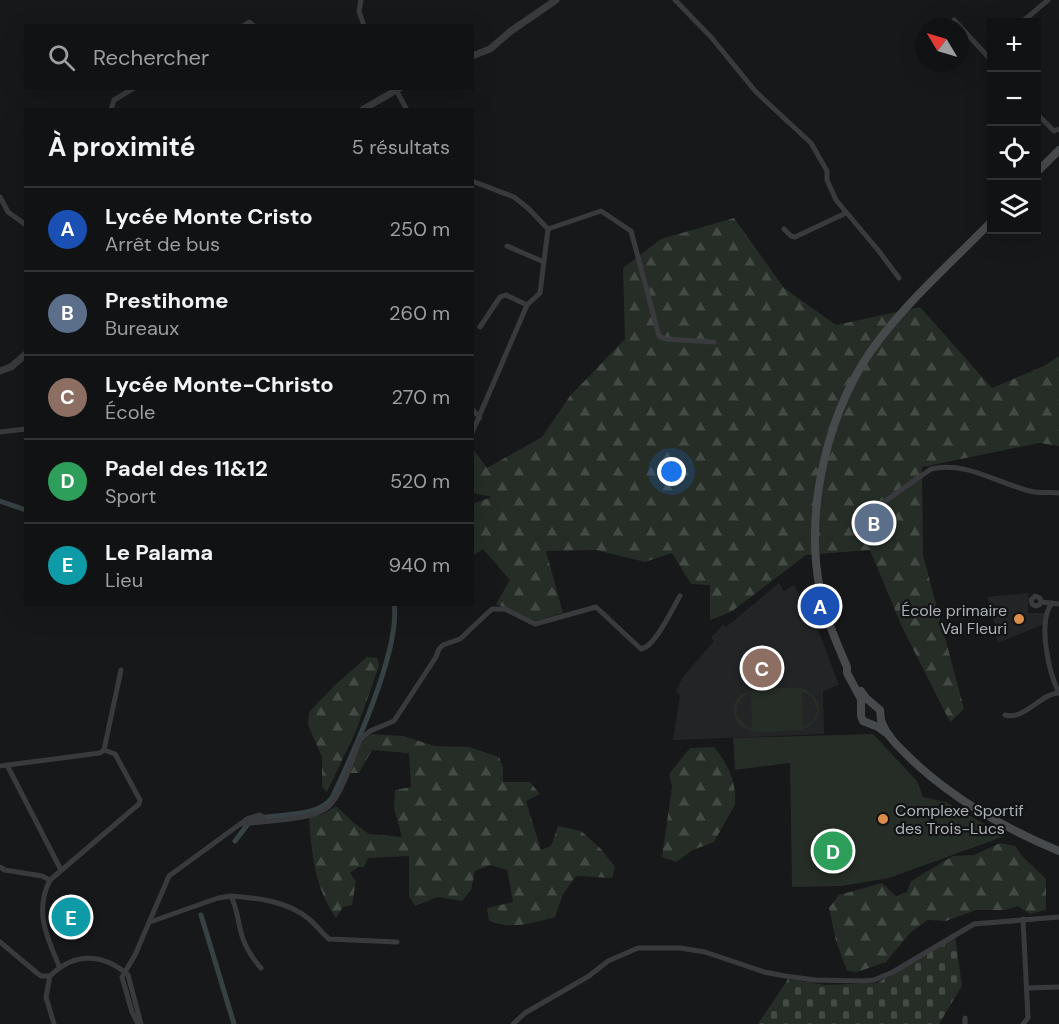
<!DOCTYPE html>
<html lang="fr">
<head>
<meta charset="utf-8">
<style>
  body { margin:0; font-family:"DM Sans",sans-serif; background:#1a1b1c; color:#f1f3f6 }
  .controls { position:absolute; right:18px; top:18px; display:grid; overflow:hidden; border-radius:0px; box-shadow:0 6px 24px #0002 }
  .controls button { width:54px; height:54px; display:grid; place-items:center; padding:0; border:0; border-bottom:2px solid #303233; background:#111213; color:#f1f3f6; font:30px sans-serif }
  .compass { position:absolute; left:915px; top:18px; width:54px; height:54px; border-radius:50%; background:#111213; box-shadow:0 6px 24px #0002; rotate:308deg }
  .you { position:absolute; left:672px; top:472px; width:21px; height:21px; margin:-15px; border:4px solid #fff; border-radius:50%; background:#1a73e8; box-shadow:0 0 0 9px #1a73e833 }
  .badge { display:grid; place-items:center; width:39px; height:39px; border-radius:50%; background:#dc8d4c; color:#fff; font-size:20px; font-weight:700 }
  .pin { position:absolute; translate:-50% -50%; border:3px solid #fff; box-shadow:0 2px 6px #0006 }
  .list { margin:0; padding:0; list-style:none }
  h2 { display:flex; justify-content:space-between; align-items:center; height:78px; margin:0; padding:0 24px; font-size:26px }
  h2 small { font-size:20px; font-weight:400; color:#9c9ea0 }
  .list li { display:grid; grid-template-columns:39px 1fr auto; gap:18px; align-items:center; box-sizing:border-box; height:84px; padding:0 24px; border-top:2px solid #303233 }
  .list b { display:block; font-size:22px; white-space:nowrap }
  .list p { margin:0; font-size:20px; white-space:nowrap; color:#9c9ea0 }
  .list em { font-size:20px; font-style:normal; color:#9c9ea0 }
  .icon { flex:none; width:33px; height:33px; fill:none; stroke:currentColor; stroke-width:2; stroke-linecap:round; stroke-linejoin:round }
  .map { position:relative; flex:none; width:1059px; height:1024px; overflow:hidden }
  .search { position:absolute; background:#111213; box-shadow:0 6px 24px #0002; left:24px; top:24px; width:450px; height:66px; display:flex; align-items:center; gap:15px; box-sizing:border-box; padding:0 21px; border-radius:0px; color:#9c9ea0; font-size:22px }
  .panel { position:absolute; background:#111213; box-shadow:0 6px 24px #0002; left:24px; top:108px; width:450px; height:498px; border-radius:0px }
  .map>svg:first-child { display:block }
  .built { fill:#232426 }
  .grass { fill:#262d26; fill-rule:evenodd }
  .forest { fill:url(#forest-firs) }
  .cemetery { fill:url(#cemetery-stones) }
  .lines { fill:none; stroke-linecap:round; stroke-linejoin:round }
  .canal { stroke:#364144; stroke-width:5 }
  .minor { stroke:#393a3d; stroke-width:5 }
  .tertiary { stroke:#393a3d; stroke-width:7 }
  .secondary { stroke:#474a4d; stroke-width:8 }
  .poi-dot { fill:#dc8d4c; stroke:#121314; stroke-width:2 }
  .labels { text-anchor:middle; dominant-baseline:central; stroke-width:4.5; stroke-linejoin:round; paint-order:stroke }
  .poi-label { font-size:16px; fill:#abb1b7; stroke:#121314; text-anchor:end }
</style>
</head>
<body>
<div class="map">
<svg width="1059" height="1024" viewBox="0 0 1059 1024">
  <defs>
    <pattern id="forest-firs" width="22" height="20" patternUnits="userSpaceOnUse" patternTransform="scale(1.5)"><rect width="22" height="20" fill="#262d26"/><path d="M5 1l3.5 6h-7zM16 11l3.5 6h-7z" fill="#434943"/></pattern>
    <pattern id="cemetery-stones" width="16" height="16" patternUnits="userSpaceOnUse" patternTransform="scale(1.5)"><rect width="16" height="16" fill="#262d26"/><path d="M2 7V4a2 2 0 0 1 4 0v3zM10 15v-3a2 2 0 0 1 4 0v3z" fill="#434943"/></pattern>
  </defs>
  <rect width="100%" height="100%" fill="#171819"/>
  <g class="built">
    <polygon points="779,583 784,591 794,585 809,614 812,614 839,685 823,691 824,734 673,740 680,696 676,690 683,677 714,641 711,638 723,624 726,627"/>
    <polygon points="1028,593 1028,613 1046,613 1044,624 998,643 994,629 996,628 987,597"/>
  </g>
  <g class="grass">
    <path d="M799,688C824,692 826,724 801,730C785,730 764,735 749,730C742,728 736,722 734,714C729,682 780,689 799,688ZM802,691L812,697L817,711L812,722L803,727ZM748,693H751L752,727L764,728L748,727L738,717C736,707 739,698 748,693Z"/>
    <polygon points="873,734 917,781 923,797 946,802 1005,836 889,878 842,886 792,887 790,763 735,770 733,738"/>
  </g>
  <g class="forest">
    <polygon points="734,218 784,288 836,325 920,307 992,388 1044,366 1059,356 1059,446 1039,443 922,467 923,555 964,709 950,722 902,627 870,550 806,555 731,612 710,620 710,585 691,584 672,553 645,562 596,550 546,551 563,613 535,621 496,604 510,580 483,549 473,556 472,504 492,497 473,493 473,449 487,468 542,437 570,396 625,339 623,268 661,239"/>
    <polygon points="367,657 377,658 379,666 356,731 327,792 322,787 322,757 308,725 309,712 335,685"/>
    <path d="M371,734L403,736L435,746L469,747L499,757L503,768V782H530L540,794L526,801L541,850L551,846L558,826L581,831L601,849L615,867L612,878L576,876L563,894L555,917C533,923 512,930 489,921L487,908L513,902L507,870L490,865L475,871L471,890L462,901L438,897L415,906L409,896V856L368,858L364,867H358L350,873L356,881L352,905L343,907L336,918C314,886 312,855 309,817L324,814L336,806L353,822L369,834L402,837L394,808L395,790L411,787L409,753L372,750L359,773H350L361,743Z"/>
    <path d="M714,747C727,762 737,783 735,804C734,807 718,835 714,842L693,850L676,862L662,857L672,787L669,774L690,748Z"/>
    <polygon points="1000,843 1015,846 1021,855 1046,879 1046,910 1030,914 1018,906 1005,910 976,910 946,921 928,920 911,932 886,962 857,972 847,971 836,941 829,908 839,895 882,883 896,896 907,892 911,881 953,856 974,855"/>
  </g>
  <polygon class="cemetery" points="955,936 962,986 939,1024 758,1024 788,979 826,985 877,983"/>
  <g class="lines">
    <g class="canal">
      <polyline points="0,501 26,510"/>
      <path d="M235,841L251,820C274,813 316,819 332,798C352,756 401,649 394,604"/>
      <polyline points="201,915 234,1024"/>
    </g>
    <g class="minor">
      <polyline points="361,0 359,11 364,26"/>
      <polyline points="675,0 711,37 756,92 811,143 827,171 827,180 836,200 878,250 899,278"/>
      <polyline points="954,20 992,61"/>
      <polyline points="1022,22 1048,0"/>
      <polyline points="243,26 249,22 254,26"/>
      <polyline points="395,88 407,110"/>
      <polyline points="111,110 114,100 134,88"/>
      <polyline points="1036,113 1054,131 1059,129"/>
      <polyline points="472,181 514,197 529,209 548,229 601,211 631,231 659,336 665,339 714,342"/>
      <polyline points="0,197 8,212 26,225"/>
      <polyline points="784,229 791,236 795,237 846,213"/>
      <polyline points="507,246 544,262"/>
      <polyline points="480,327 500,297 506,295 527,305"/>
      <polyline points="472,409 480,418"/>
      <polyline points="0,432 26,429"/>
      <polyline points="472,433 527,305 540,293 548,229"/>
      <path d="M871,511L931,469C967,460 1001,486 1035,492C1043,493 1051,492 1059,493"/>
      <polyline points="1041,602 1039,605 1035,606 1032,604 1031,600 1035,596 1040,598 1041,602 1059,604"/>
      <path d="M1052,603C1037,622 1049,673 1059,693"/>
      <path d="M1005,715C1024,721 1041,693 1059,693"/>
      <polyline points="7,765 61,870"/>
      <polyline points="0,766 100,753 104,750 121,670"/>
      <path d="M240,824C261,821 318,821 331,804C344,789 352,759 360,740L370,731L394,721L436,657L439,649L443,645L460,639L492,609H505L535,624L596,607L641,649C655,647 672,609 680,596"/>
      <polyline points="0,867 5,870 42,876 50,880"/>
      <polyline points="150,922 218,898 231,896"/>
      <polyline points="0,942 37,973 41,976 50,976"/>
      <path d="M59,966C47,937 34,911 50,880L139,804L140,800L115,754L104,750"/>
      <path d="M261,968C253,959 247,950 243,939C238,925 238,910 231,896C257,898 288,901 309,919C316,925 322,933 329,939L397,942"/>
      <path d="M50,976C74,952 103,953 128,975L141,1024"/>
      <polyline points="50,976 46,997 54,1024"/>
      <polyline points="1027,988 1059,987"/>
      <polyline points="138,1024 132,1012 122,977 135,955 169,876 247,819 260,815 268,821"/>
      <polyline points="513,1024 525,1013 589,976 608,961 638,948 680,948 705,952 764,972 785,976 815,980 863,981 874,980 893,972 974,924 1059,917"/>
      <polyline points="965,1024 965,1018"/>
      <polyline points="1023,1024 1028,1018 1023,919"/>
    </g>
    <g class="tertiary">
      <polyline points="472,56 490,49 511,31 556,0"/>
      <polyline points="362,110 400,88"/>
      <polyline points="0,371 11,367 26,354"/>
    </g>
    <g class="secondary">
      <polyline points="1036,173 1059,150"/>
      <path d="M861,691L866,698L880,710C881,715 880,719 882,723C888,738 900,748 911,759C954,800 1004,828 1059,851"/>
      <path d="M889,735L878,727L863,721L861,716V699L847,673V667C836,641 825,617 820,590C804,509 828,406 879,340C912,297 954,260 992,221"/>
    </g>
  </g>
  <g class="poi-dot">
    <circle cx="1019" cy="619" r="6"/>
    <circle cx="883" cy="819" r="6"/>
  </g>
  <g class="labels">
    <g class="poi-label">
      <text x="1007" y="610">École primaire<tspan x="1007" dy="18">Val Fleuri</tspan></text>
      <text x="895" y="810" text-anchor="start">Complexe Sportif<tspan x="895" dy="18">des Trois-Lucs</tspan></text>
    </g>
  </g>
</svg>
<div class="controls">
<button>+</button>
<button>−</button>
<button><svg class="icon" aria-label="locate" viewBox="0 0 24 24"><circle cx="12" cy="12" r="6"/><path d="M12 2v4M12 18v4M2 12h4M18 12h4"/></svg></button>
<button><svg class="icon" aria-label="layers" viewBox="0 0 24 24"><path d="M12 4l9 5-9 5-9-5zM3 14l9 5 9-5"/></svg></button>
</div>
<svg class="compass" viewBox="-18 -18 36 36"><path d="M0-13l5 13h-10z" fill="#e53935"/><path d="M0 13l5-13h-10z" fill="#9c9ea0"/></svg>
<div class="you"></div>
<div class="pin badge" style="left:820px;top:606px;background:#1a4fb4">A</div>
<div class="pin badge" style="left:874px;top:523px;background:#5c6f8a">B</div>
<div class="pin badge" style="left:762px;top:668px;background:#8d6e63">C</div>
<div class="pin badge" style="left:833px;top:851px;background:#2e9e5b">D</div>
<div class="pin badge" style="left:71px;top:917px;background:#0f9aa8">E</div>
<div class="search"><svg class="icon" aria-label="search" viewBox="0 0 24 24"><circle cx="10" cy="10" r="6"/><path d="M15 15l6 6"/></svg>Rechercher</div>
<section class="panel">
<h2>À proximité<small>5 résultats</small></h2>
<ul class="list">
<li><span class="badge" style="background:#1a4fb4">A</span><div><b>Lycée Monte Cristo</b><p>Arrêt de bus</p></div><em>250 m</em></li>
<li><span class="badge" style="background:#5c6f8a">B</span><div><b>Prestihome</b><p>Bureaux</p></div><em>260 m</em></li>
<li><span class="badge" style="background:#8d6e63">C</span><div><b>Lycée Monte-Christo</b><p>École</p></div><em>270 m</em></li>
<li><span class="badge" style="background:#2e9e5b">D</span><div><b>Padel des 11&amp;12</b><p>Sport</p></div><em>520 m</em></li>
<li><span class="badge" style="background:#0f9aa8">E</span><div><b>Le Palama</b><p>Lieu</p></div><em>940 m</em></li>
</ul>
</section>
</div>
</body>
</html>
